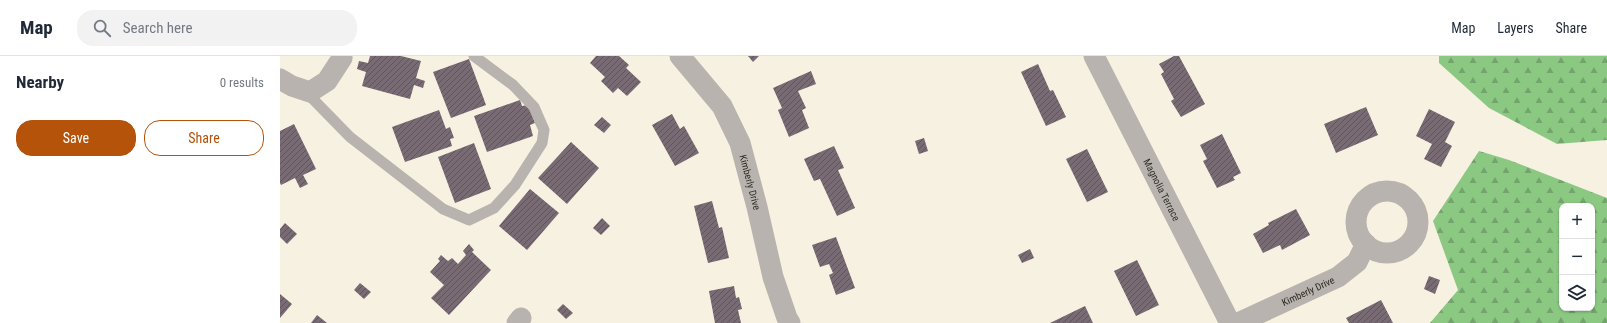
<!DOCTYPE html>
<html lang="en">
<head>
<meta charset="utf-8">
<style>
  body { margin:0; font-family:"Roboto Condensed",sans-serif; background:#f2f2f3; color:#1f2937 }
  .controls { position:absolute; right:12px; bottom:12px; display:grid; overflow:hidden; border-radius:8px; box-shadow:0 1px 3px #0004 }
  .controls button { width:36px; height:36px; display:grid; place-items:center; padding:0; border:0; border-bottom:1px solid #e0e1e3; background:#fff; color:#1f2937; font:20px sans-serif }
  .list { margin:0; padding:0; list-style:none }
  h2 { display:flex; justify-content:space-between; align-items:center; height:52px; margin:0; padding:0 16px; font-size:17px }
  h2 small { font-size:13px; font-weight:400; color:#747a83 }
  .actions { display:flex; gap:8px; padding:12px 16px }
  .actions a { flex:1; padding:9px 0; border:1px solid #b45309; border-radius:16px; text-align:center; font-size:14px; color:#b45309 }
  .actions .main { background:#b45309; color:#fff }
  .icon { flex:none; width:22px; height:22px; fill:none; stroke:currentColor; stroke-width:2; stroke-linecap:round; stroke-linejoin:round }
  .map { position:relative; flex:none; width:1327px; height:267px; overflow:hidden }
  header { display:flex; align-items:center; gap:24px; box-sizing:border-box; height:56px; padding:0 20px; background:#fff; border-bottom:1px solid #e0e1e3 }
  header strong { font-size:19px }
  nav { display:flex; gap:22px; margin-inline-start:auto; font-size:14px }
  .search { width:280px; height:36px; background:#f2f2f3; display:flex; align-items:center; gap:10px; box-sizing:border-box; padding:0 14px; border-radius:16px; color:#747a83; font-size:15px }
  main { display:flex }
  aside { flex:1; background:#fff }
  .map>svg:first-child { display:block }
  .forest { fill:url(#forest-firs); fill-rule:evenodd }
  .building { fill:url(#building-hatch) }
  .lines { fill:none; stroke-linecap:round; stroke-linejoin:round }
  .lane { stroke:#b8b3ae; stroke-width:11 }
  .street { stroke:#b8b3ae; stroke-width:21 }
  .labels { text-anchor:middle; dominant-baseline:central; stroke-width:4; stroke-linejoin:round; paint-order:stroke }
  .street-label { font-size:10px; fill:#2f2d26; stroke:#fff }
</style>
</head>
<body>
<header>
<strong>Map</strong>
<div class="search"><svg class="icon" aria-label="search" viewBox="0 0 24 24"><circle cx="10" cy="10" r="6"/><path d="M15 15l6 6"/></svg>Search here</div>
<nav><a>Map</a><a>Layers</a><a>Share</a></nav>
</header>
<main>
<aside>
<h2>Nearby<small>0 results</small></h2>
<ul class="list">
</ul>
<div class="actions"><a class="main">Save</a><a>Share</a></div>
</aside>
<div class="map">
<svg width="1327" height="267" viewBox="0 0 1327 267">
  <defs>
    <pattern id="forest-firs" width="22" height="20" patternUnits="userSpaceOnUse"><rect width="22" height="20" fill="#8bc983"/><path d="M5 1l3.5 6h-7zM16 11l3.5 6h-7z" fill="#72a46b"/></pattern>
    <pattern id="building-hatch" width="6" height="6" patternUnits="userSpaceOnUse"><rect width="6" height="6" fill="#796b73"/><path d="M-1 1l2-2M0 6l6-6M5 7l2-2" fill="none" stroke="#5e5459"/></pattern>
  </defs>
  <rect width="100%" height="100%" fill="#f7f1e1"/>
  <g class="forest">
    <polygon points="1159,0 1327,0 1327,84 1277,88 1209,52 1159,7"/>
    <path d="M1199,95L1229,104L1327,142V267H1150L1178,234L1153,165ZM1282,150H1312V252H1282Z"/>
  </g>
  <g class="building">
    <polygon points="90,0 121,0 141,5 136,22 145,25 143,32 134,29 130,43 82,30 86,16 77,13 79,5 88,7"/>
    <polygon points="316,0 339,0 349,9 346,12 361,26 347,40 338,32 333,37 321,25 325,21 310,7"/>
    <polygon points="468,0 479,0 473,6"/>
    <polygon points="894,0 899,0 925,48 901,61 891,45 894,43 881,18 884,16 879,8"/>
    <polygon points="189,3 206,49 171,62 153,16"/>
    <polygon points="758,8 770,35 773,34 786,61 766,70 741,16"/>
    <polygon points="531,15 536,28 518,35 526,52 522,54 529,72 509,81 498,54 502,52 493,32"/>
    <polygon points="240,44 242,50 249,49 255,67 250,69 253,80 207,96 194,60"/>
    <polygon points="1086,51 1098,79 1056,97 1044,68"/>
    <polygon points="1149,53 1175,66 1165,86 1172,90 1161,111 1144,103 1152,88 1136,80"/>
    <polygon points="159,54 166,73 170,71 174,82 170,83 172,90 125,106 112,71"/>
    <polygon points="392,58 400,73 404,70 419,97 395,110 372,69"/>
    <polygon points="322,61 331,69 324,77 314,69"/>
    <polygon points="14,68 36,113 23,119 28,128 20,132 15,122 1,129 0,127 0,75"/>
    <polygon points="942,78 961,117 953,121 955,124 937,132 923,105 927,103 920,89"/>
    <polygon points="644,82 648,95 639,98 635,85"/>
    <polygon points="291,86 319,112 287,148 258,122"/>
    <polygon points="194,87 211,133 175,147 158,101"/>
    <polygon points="554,90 564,112 558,114 575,152 557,160 540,123 534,125 524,103"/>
    <polygon points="807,93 828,136 807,146 786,103"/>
    <polygon points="250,133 279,157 247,194 219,170"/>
    <polygon points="432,145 439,172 442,171 449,202 428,207 414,150"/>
    <polygon points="1016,153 1030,179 1002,194 1000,189 983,197 973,178 989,169 988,167"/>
    <polygon points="322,162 330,170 321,179 313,172"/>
    <polygon points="5,167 17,178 7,188 0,181 0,173"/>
    <polygon points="556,181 575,232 556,239 549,219 553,217 549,208 540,211 532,189"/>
    <polygon points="189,188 194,194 192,196 211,214 169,259 151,242 164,229 150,216 160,205 158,203 161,199 168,205 172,202 178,208 186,199 183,195"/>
    <polygon points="750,193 754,202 742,207 738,199"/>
    <polygon points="857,204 879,249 856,260 834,215"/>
    <polygon points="1149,220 1160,224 1155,238 1144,233"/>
    <polygon points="80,227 91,236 84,243 74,234"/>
    <polygon points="454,230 456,242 459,241 462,253 458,254 461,267 435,267 429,235"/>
    <polygon points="0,238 12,248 0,262"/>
    <polygon points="1101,244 1113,267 1069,267 1066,262"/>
    <polygon points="283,248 293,257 286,263 277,254"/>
    <polygon points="805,250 813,267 770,267"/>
    <polygon points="37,259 47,267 31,267"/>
  </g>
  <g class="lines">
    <polyline class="lane" points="25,35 70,81 163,153 189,164 214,152 235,129 262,87 264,74 254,51 233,29 194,0"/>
    <g class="street">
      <path id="s1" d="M400,0L442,50L460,87L477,151L493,221L507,262L510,267"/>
      <path id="s2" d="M814,0L950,267"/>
      <polyline points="0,23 12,30 30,36 47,25 62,2 61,0"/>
      <circle cx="1107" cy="166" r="31"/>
      <polyline points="237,267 241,262"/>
      <path id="s3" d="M958,267L1058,221L1077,206L1086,188"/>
    </g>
  </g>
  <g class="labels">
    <g class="street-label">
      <text stroke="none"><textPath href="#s1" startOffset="147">Kimberly Drive</textPath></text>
      <text stroke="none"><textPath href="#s2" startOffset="150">Magnolia Terrace</textPath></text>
      <text stroke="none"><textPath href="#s3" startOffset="77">Kimberly Drive</textPath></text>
    </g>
  </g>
</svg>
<div class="controls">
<button>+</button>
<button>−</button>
<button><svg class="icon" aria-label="layers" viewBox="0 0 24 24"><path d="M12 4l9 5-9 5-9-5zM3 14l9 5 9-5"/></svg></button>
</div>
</div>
</main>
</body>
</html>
